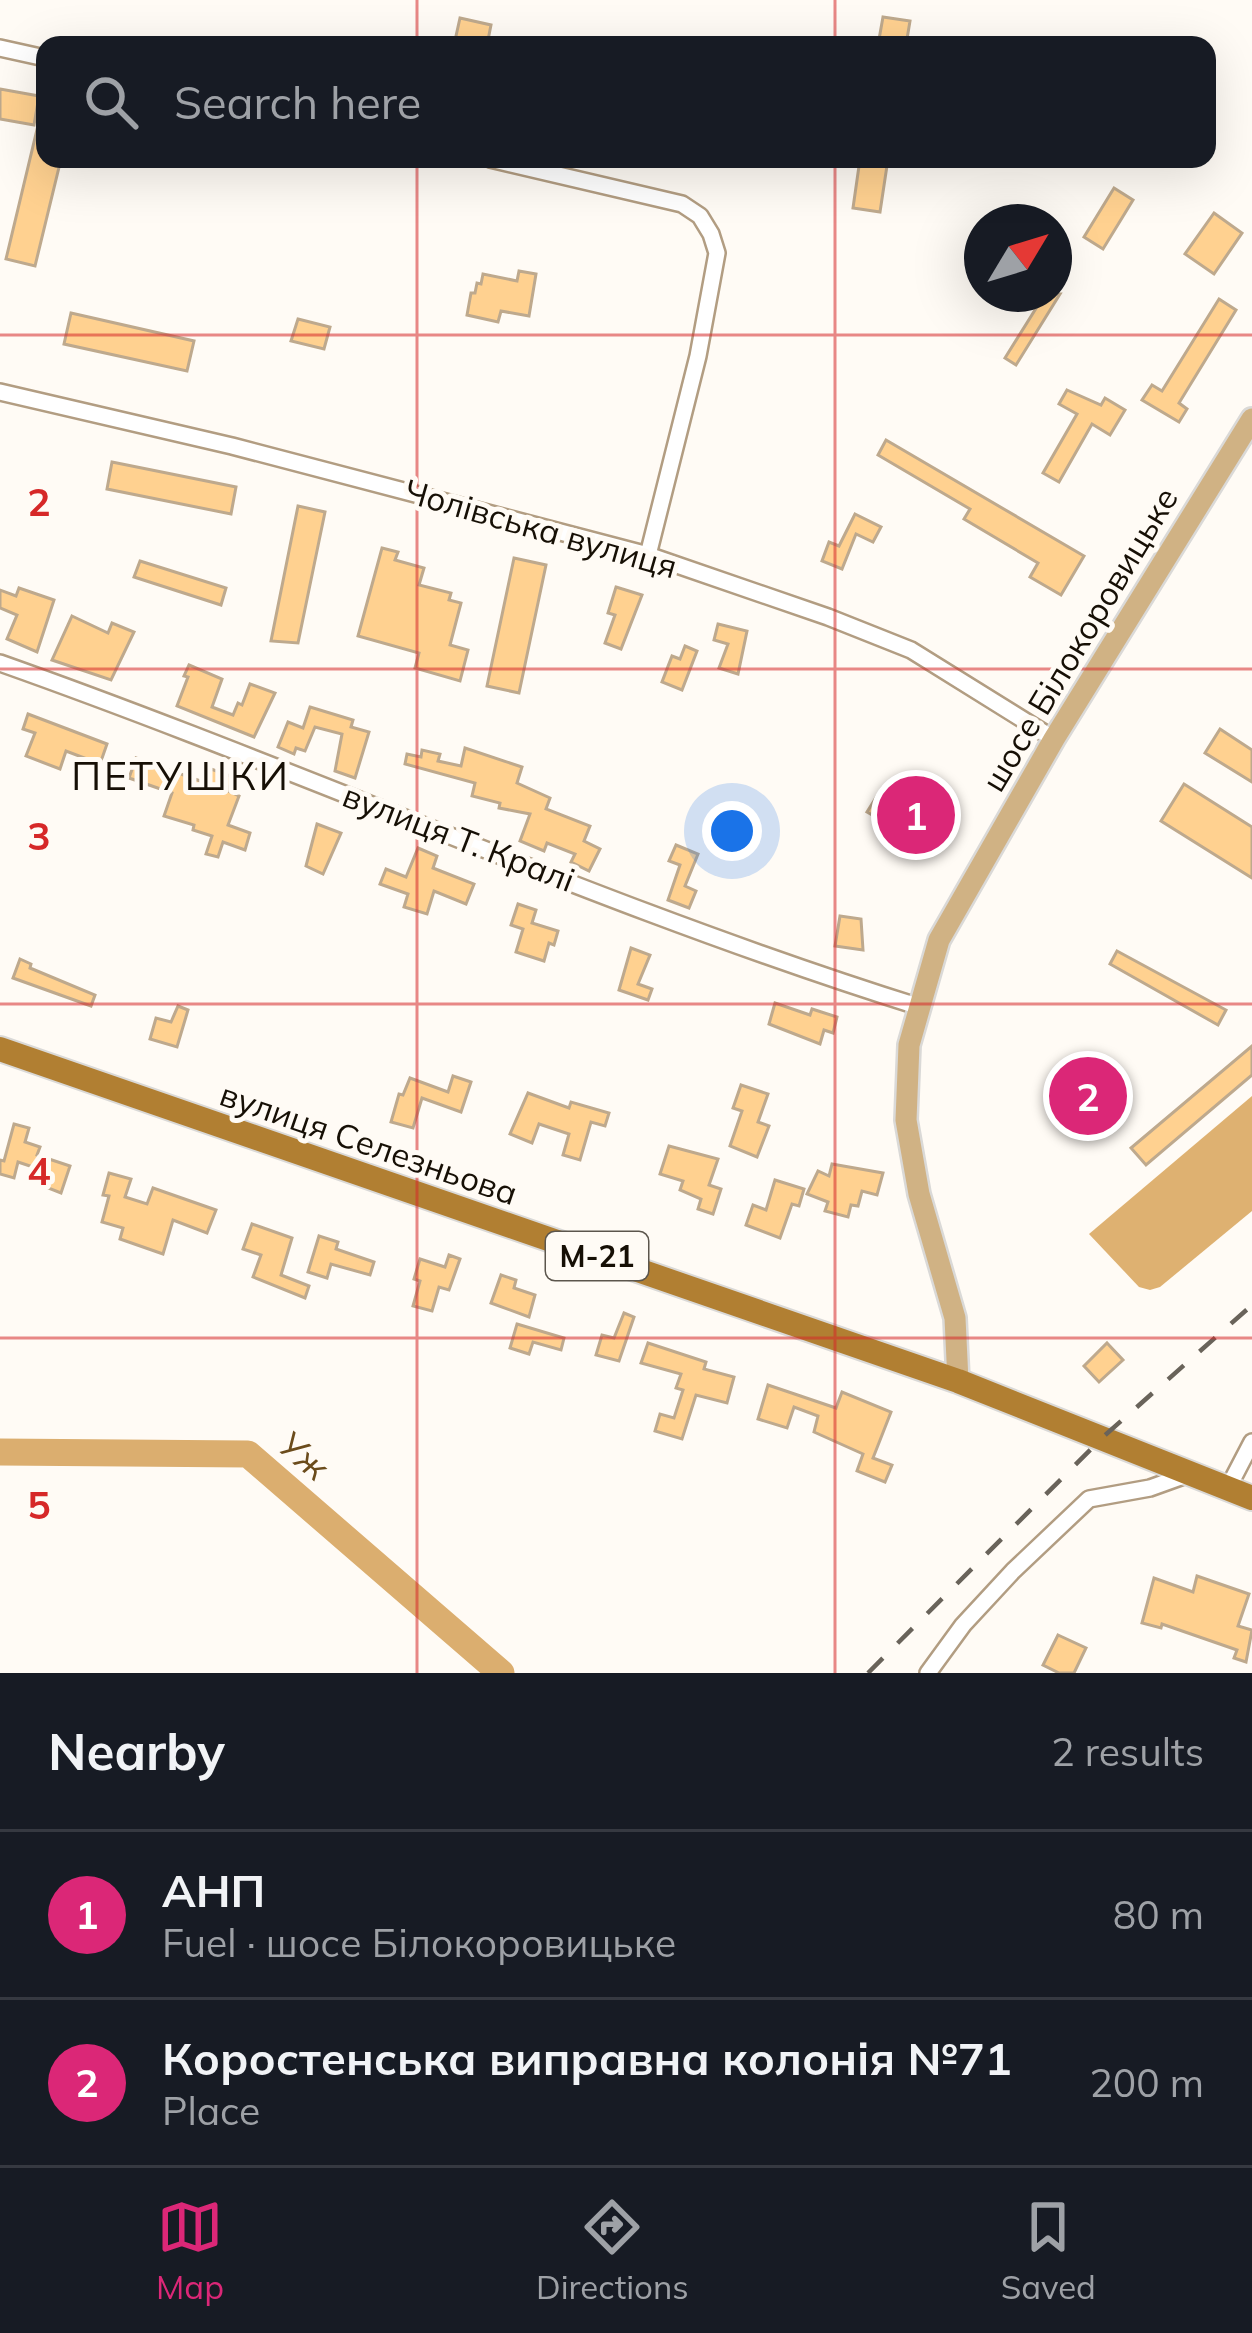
<!DOCTYPE html>
<html lang="en">
<head>
<meta charset="utf-8">
<style>
  body { margin:0; font-family:Mulish,sans-serif; background:#242831; color:#f1f3f6 }
  .compass { position:absolute; left:964px; top:204px; width:108px; height:108px; border-radius:50%; background:#171b24; box-shadow:0 12px 48px #0002; rotate:52deg }
  .you { position:absolute; left:732px; top:831px; width:42px; height:42px; margin:-30px; border:9px solid #fff; border-radius:50%; background:#1a73e8; box-shadow:0 0 0 18px #1a73e833 }
  .badge { display:grid; place-items:center; width:78px; height:78px; border-radius:50%; background:#db2777; color:#fff; font-size:39px; font-weight:700 }
  .pin { position:absolute; translate:-50% -50%; border:6px solid #fff; box-shadow:0 3px 12px #0006 }
  .list { margin:0; padding:0; list-style:none }
  h2 { display:flex; justify-content:space-between; align-items:center; height:156px; margin:0; padding:0 48px; font-size:51px }
  h2 small { font-size:39px; font-weight:400; color:#9ea1a6 }
  .list li { display:grid; grid-template-columns:78px 1fr auto; gap:36px; align-items:center; box-sizing:border-box; height:168px; padding:0 48px; border-top:3px solid #363941 }
  .list b { display:block; font-size:45px; white-space:nowrap }
  .list p { margin:0; font-size:39px; white-space:nowrap; color:#9ea1a6 }
  .list em { font-size:39px; font-style:normal; color:#9ea1a6 }
  .icon { flex:none; width:66px; height:66px; fill:none; stroke:currentColor; stroke-width:2; stroke-linecap:round; stroke-linejoin:round }
  .map { position:relative; flex:none; width:1252px; height:1673px; overflow:hidden }
  .search { position:absolute; background:#171b24; box-shadow:0 12px 48px #0002; left:36px; right:36px; top:36px; height:132px; display:flex; align-items:center; gap:30px; box-sizing:border-box; padding:0 42px; border-radius:24px; color:#9ea1a6; font-size:45px }
  .sheet { height:492px; background:#171b24 }
  nav { display:flex; justify-content:space-around; align-items:center; box-sizing:border-box; height:168px; border-top:3px solid #363941; background:#171b24; font-size:33px; color:#9ea1a6 }
  nav a { display:grid; justify-items:center; gap:6px }
  nav .on { color:#db2777 }
  .map>svg:first-child { display:block }
  .forest { fill:#deb171 }
  .lines { fill:none; stroke-linecap:round; stroke-linejoin:round }
  .river { stroke:#dbae6f; stroke-width:27 }
  .building { fill:#ffd190; stroke:#bea98d; stroke-width:3 }
  .minor-casing { stroke:#b29d82; stroke-width:20 }
  .major-casing { stroke:#dad9d7; stroke-width:26 }
  .highway-casing { stroke:#dad9d7; stroke-width:28 }
  .minor { stroke:#fff; stroke-width:15 }
  .major { stroke:#d0b284; stroke-width:21 }
  .highway { stroke:#b17f32; stroke-width:24 }
  .rail { stroke:#69635a; stroke-width:4.5; stroke-dasharray:21 21; stroke-linecap:butt }
  .grid { fill:none; stroke:#d62828; stroke-width:3; stroke-opacity:0.55 }
  .labels { text-anchor:middle; dominant-baseline:central; stroke-width:10; stroke-linejoin:round; paint-order:stroke }
  .shield { fill:#fffbf5; stroke:#5c564d; stroke-width:3 }
  .shield-label { font-size:30px; font-weight:bold; fill:#160f05 }
  .street-label { font-size:33px; fill:#160f05; stroke:#fffbf5 }
  .water-label { font-size:36px; font-style:italic; fill:#6b4c1c; stroke:#fffbf5 }
  .quarter-label { font-size:39px; letter-spacing:3px; fill:#160f05; stroke:#fffbf5 }
  .grid-label { font-size:39px; text-anchor:middle; font-weight:bold; fill:#d62828; stroke:#fffbf5; stroke-width:10; stroke-linejoin:round; paint-order:stroke }
</style>
</head>
<body>
<div class="map">
<svg width="1252" height="1673" viewBox="0 0 1252 1673">
  <rect width="100%" height="100%" fill="#fffbf5"/>
  <polygon class="forest" points="1252,1096 1252,1211 1160,1287 1150,1290 1139,1287 1089,1234"/>
  <g class="lines">
    <polyline class="river" points="0,1452 248,1454 501,1673"/>
  </g>
  <g class="building">
    <polygon points="883,17 910,21 906,45 878,45"/>
    <polygon points="460,18 491,25 487,45 454,45"/>
    <polygon points="0,89 39,96 34,125 0,119"/>
    <polygon points="40,117 45,118 45,159 61,159 35,266 6,259"/>
    <polygon points="860,159 888,159 880,212 853,208"/>
    <polygon points="1114,188 1133,200 1103,249 1084,237"/>
    <polygon points="1214,213 1242,233 1214,274 1185,254"/>
    <polygon points="519,271 536,274 529,316 501,311 498,322 467,315 471,293 475,293 477,283 481,284 483,274 517,281"/>
    <polygon points="1045,294 1060,294 1016,365 1005,358"/>
    <polygon points="1219,299 1236,310 1179,403 1187,409 1179,422 1142,400 1152,385 1162,391"/>
    <polygon points="71,313 194,341 187,371 64,344"/>
    <polygon points="298,319 330,327 324,349 291,341"/>
    <polygon points="1067,390 1101,405 1105,398 1125,410 1110,435 1092,424 1059,482 1043,473 1077,414 1059,404"/>
    <polygon points="886,440 1084,556 1061,595 1030,577 1038,563 964,519 970,509 878,455"/>
    <polygon points="112,462 236,487 231,514 107,489"/>
    <polygon points="298,506 325,512 298,643 271,641"/>
    <polygon points="855,514 881,527 873,542 856,534 842,569 822,561 829,542 839,546"/>
    <polygon points="382,548 398,552 395,560 424,568 419,585 451,593 449,600 461,603 450,645 468,650 460,681 415,668 419,653 358,636"/>
    <polygon points="514,558 546,565 519,693 487,686"/>
    <polygon points="140,561 226,588 221,605 134,577"/>
    <polygon points="616,587 642,595 621,649 605,643 615,615 608,613"/>
    <polygon points="19,588 54,600 37,652 7,639 17,615 0,608 0,590 16,596"/>
    <polygon points="72,616 108,633 112,623 134,632 111,680 52,660"/>
    <polygon points="718,624 747,631 738,674 719,668 728,644 714,640"/>
    <polygon points="685,646 697,651 682,690 662,682 672,656 680,659"/>
    <polygon points="189,665 222,679 212,707 233,715 238,703 242,705 250,684 275,693 254,737 177,706 188,677 184,676"/>
    <polygon points="310,707 353,720 351,727 369,732 355,778 335,771 342,734 315,727 305,751 296,748 294,754 278,747 288,722 303,728"/>
    <polygon points="28,714 107,744 100,764 66,751 60,769 26,756 35,733 23,729"/>
    <polygon points="1220,729 1252,750 1252,782 1205,753"/>
    <polygon points="465,748 522,767 517,783 550,798 546,809 590,826 584,841 600,849 589,871 571,862 575,854 547,843 544,851 520,841 530,814 499,808 500,803 472,796 475,783 405,764 407,754 421,757 422,750 440,754 438,761 461,766"/>
    <polygon points="136,758 206,783 211,769 233,777 228,791 239,796 228,825 250,833 245,850 223,842 218,857 206,854 212,836 193,830 194,825 164,816 172,793 129,778"/>
    <polygon points="1184,784 1252,827 1252,878 1161,821"/>
    <polygon points="882,788 896,797 893,801 929,824 920,838 884,815 881,820 867,812"/>
    <polygon points="317,824 341,833 323,874 306,866"/>
    <polygon points="676,845 698,854 685,886 696,891 689,908 668,900 680,865 669,861"/>
    <polygon points="418,848 437,856 433,868 474,884 466,904 434,891 427,914 404,907 408,894 380,884 386,869 406,877"/>
    <polygon points="518,904 536,910 532,923 558,931 554,945 549,943 544,961 516,952 523,929 511,925"/>
    <polygon points="840,916 861,919 863,950 835,946"/>
    <polygon points="631,948 650,955 638,984 652,989 648,1000 619,990"/>
    <polygon points="1117,951 1226,1010 1218,1025 1110,964"/>
    <polygon points="20,959 31,964 30,968 95,995 91,1006 13,978"/>
    <polygon points="775,1003 810,1015 812,1009 837,1017 833,1033 824,1030 820,1044 769,1024"/>
    <polygon points="178,1006 188,1010 177,1047 150,1039 156,1018 171,1022"/>
    <polygon points="1252,1046 1252,1075 1146,1165 1131,1148"/>
    <polygon points="1085,1067 1110,1076 1090,1126 1066,1117"/>
    <polygon points="453,1076 471,1082 461,1112 422,1098 413,1128 391,1122 399,1094 403,1095 410,1078 448,1092"/>
    <polygon points="741,1085 768,1094 758,1122 769,1126 757,1157 730,1146 742,1111 733,1108"/>
    <polygon points="528,1093 569,1108 571,1102 609,1113 605,1126 591,1122 580,1160 563,1155 569,1134 539,1124 532,1143 510,1134"/>
    <polygon points="14,1124 29,1128 25,1142 40,1147 37,1155 70,1166 61,1193 43,1186 48,1172 18,1162 14,1178 0,1174 0,1160 4,1161"/>
    <polygon points="669,1146 718,1159 709,1185 721,1189 713,1214 698,1209 701,1199 680,1190 683,1181 660,1174"/>
    <polygon points="832,1164 883,1173 877,1195 862,1191 858,1206 851,1205 848,1217 825,1211 828,1202 807,1194 818,1171 829,1176"/>
    <polygon points="109,1173 131,1179 125,1197 147,1204 153,1188 216,1210 207,1233 173,1220 163,1254 120,1239 123,1228 102,1222 109,1196 103,1195"/>
    <polygon points="775,1180 804,1189 799,1206 792,1204 780,1238 746,1225 753,1205 766,1210"/>
    <polygon points="252,1224 292,1238 281,1275 309,1286 305,1298 253,1277 261,1255 243,1249"/>
    <polygon points="319,1236 338,1242 336,1249 374,1262 370,1275 331,1264 327,1278 308,1272"/>
    <polygon points="449,1255 460,1259 449,1290 439,1287 432,1311 413,1306 420,1281 414,1279 420,1259 445,1267"/>
    <polygon points="501,1275 516,1280 514,1288 535,1295 529,1317 491,1303"/>
    <polygon points="624,1313 634,1317 619,1361 596,1355 602,1335 614,1338"/>
    <polygon points="517,1324 564,1338 561,1350 533,1342 529,1354 510,1348"/>
    <polygon points="648,1343 706,1362 704,1369 734,1377 727,1403 696,1395 682,1439 655,1431 660,1414 674,1418 683,1390 676,1388 681,1374 641,1363"/>
    <polygon points="1107,1343 1123,1360 1099,1382 1084,1366"/>
    <polygon points="768,1385 836,1408 842,1392 891,1412 873,1458 892,1465 885,1482 857,1471 863,1454 814,1432 818,1416 794,1407 787,1428 758,1419"/>
    <polygon points="1197,1576 1249,1594 1238,1626 1252,1630 1246,1662 1234,1658 1237,1650 1162,1624 1161,1628 1142,1623 1154,1578 1193,1592"/>
    <polygon points="1058,1635 1086,1648 1074,1673 1059,1673 1043,1665"/>
  </g>
  <g class="lines">
    <g class="minor-casing">
      <g id="minor">
        <polyline points="0,48 45,58"/>
        <polyline points="490,159 682,204 700,216 711,234 717,253 698,356 648,555"/>
        <polyline points="0,392 232,446 648,555 828,617 911,650 1054,739"/>
        <path d="M0,663C308,772 607,909 920,1007"/>
        <polyline points="1228,1488 1252,1442"/>
        <polyline points="928,1673 963,1625 1013,1571 1089,1499 1150,1488 1189,1474"/>
      </g>
    </g>
    <g class="major-casing">
      <polyline id="major" points="958,1381 955,1318 919,1194 906,1120 909,1045 939,940 1054,739 1252,419"/>
    </g>
    <g class="highway-casing">
      <polyline id="highway" points="0,1049 958,1381 1252,1498"/>
    </g>
    <use href="#minor" class="minor"/>
    <use href="#major" class="major"/>
    <use href="#highway" class="highway"/>
    <polyline class="rail" points="868,1673 1103,1437 1252,1305"/>
  </g>
  <path class="grid" d="M417,0V45M835,0V45M417,159V1673M835,159V1673M0,335H1252M0,669H1252M0,1004H1252M0,1338H1252"/>
  <g class="labels">
    <rect class="shield" x="546" y="1232" width="102" height="48" rx="9"/>
    <g class="shield-label">
      <text x="597" y="1256">М-21</text>
    </g>
    <g class="street-label">
      <text transform="translate(541 528) rotate(16)">Чолівська вулиця</text>
      <text transform="translate(1079 639) rotate(-59)">шосе Білокоровицьке</text>
      <text transform="translate(459 837) rotate(21)">вулиця Т. Кралі</text>
      <text transform="translate(369 1143) rotate(19)">вулиця Селезньова</text>
    </g>
    <g class="water-label">
      <text transform="translate(304 1455) rotate(40)">Уж</text>
    </g>
    <g class="quarter-label">
      <text x="181" y="775">ПЕТУШКИ</text>
    </g>
  </g>
  <g class="grid-label">
    <text x="39" y="516">2</text>
    <text x="39" y="850">3</text>
    <text x="39" y="1185">4</text>
    <text x="39" y="1519">5</text>
  </g>
</svg>
<svg class="compass" viewBox="-18 -18 36 36"><path d="M0-13l5 13h-10z" fill="#e53935"/><path d="M0 13l5-13h-10z" fill="#9ea1a6"/></svg>
<div class="you"></div>
<div class="pin badge" style="left:916px;top:815px">1</div>
<div class="pin badge" style="left:1088px;top:1096px">2</div>
<div class="search"><svg class="icon" aria-label="search" viewBox="0 0 24 24"><circle cx="10" cy="10" r="6"/><path d="M15 15l6 6"/></svg>Search here</div>
</div>
<section class="sheet">
<h2>Nearby<small>2 results</small></h2>
<ul class="list">
<li><span class="badge">1</span><div><b>АНП</b><p>Fuel · шосе Білокоровицьке</p></div><em>80 m</em></li>
<li><span class="badge">2</span><div><b>Коростенська виправна колонія №71</b><p>Place</p></div><em>200 m</em></li>
</ul>
</section>
<nav>
<a class="on"><svg class="icon" aria-label="map" viewBox="0 0 24 24"><path d="M3 6l6-2 6 2 6-2v14l-6 2-6-2-6 2zM9 4v14M15 6v14"/></svg>Map</a>
<a><svg class="icon" aria-label="directions" viewBox="0 0 24 24"><path d="M12 3l9 9-9 9-9-9zM9 14v-3h6M13 9l2 2-2 2"/></svg>Directions</a>
<a><svg class="icon" aria-label="saved" viewBox="0 0 24 24"><path d="M7 4h10v16l-5-4-5 4z"/></svg>Saved</a>
</nav>
</body>
</html>
